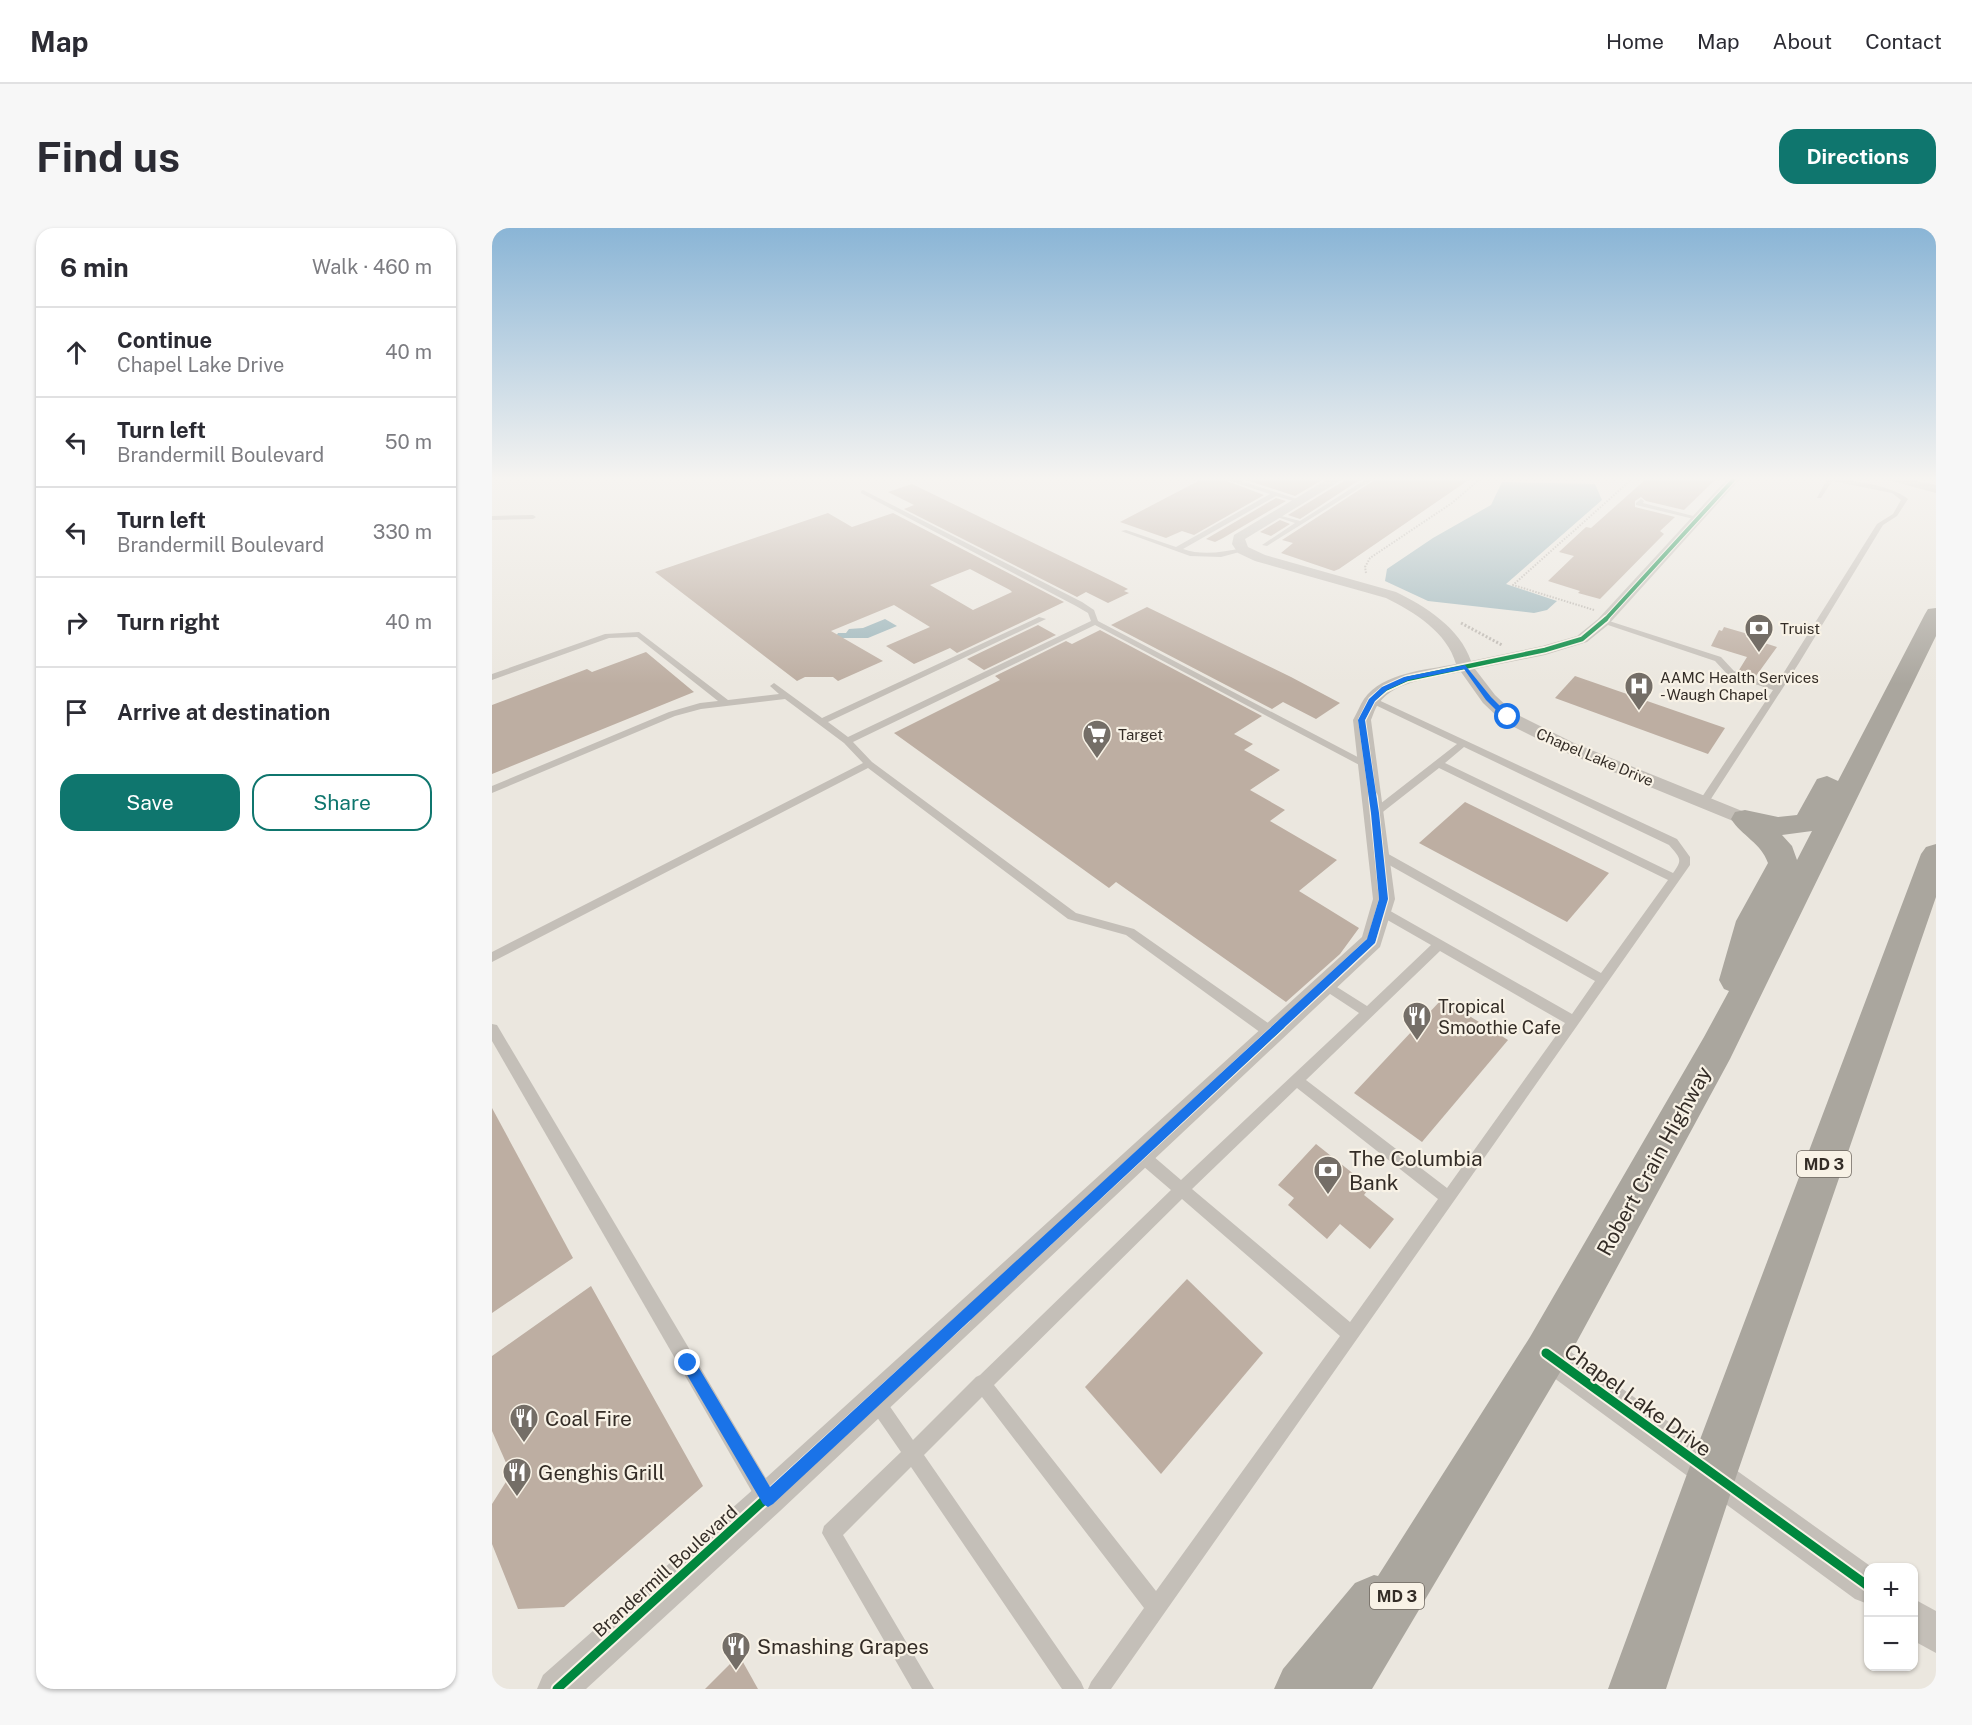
<!DOCTYPE html>
<html lang="en">
<head>
<meta charset="utf-8">
<style>
  body { margin:0; font-family:"Public Sans",sans-serif; background:#f7f7f7; color:#2b2b33 }
  .controls { position:absolute; right:18px; bottom:18px; display:grid; overflow:hidden; border-radius:12px; box-shadow:0 2px 4px #0004 }
  .controls button { width:54px; height:54px; display:grid; place-items:center; padding:0; border:0; border-bottom:2px solid #e1e1e2; background:#fff; color:#2b2b33; font:30px sans-serif }
  .stop { position:absolute; width:18px; height:18px; margin:-14px; border:4px solid #1a73e8; border-radius:50%; background:#fff }
  .stop.end { background:#1a73e8; border-color:#fff; box-shadow:0 2px 6px #0008 }
  .list { margin:0; padding:0; list-style:none }
  h2 { display:flex; justify-content:space-between; align-items:center; height:78px; margin:0; padding:0 24px; font-size:26px }
  h2 small { font-size:20px; font-weight:400; color:#7c7c81 }
  .list li { display:grid; grid-template-columns:39px 1fr auto; gap:18px; align-items:center; box-sizing:border-box; height:90px; padding:0 24px; border-top:2px solid #e1e1e2 }
  .list b { display:block; font-size:22px; white-space:nowrap }
  .list p { margin:0; font-size:20px; white-space:nowrap; color:#7c7c81 }
  .list em { font-size:20px; font-style:normal; color:#7c7c81 }
  .actions { display:flex; gap:12px; padding:18px 24px }
  .actions a { flex:1; padding:14px 0; border:2px solid #0f766e; border-radius:18px; text-align:center; font-size:21px; color:#0f766e }
  .actions .main { background:#0f766e; color:#fff }
  .icon { flex:none; width:33px; height:33px; fill:none; stroke:currentColor; stroke-width:2; stroke-linecap:round; stroke-linejoin:round }
  .map { position:relative; flex:none; width:1444px; height:1461px; overflow:hidden; border-radius:18px }
  header { display:flex; align-items:center; gap:36px; box-sizing:border-box; height:84px; padding:0 30px; background:#fff; border-bottom:2px solid #e1e1e2 }
  header strong { font-size:28px }
  nav { display:flex; gap:33px; margin-inline-start:auto; font-size:21px }
  .intro { display:flex; align-items:center; justify-content:space-between; box-sizing:border-box; height:144px; padding:0 36px }
  h1 { margin:0; font-size:42px }
  .button { padding:15px 27px; border-radius:18px; background:#0f766e; color:#fff; font-size:21px; font-weight:700 }
  main { display:flex; gap:36px; padding:0 36px }
  aside { flex:1; background:#fff; border-radius:18px; box-shadow:0 2px 4px #0004 }
  .map>svg:first-child { display:block }
  .water { fill:#9db6bb }
  .building { fill:#bdaea2; fill-rule:evenodd }
  .lines { fill:none; stroke-linecap:round; stroke-linejoin:round }
  .path-far1 { stroke:#bdb8b1; stroke-width:2; stroke-dasharray:1.5 1.5; stroke-linecap:butt }
  .path { stroke:#bdb8b1; stroke-width:3; stroke-dasharray:2 2; stroke-linecap:butt }
  .lane { fill:#c4bfb8; fill-rule:evenodd }
  .street { fill:#c4bfb8; fill-rule:evenodd }
  .highway { fill:#aaa69e; fill-rule:evenodd }
  .cycleway-far4-casing { stroke:#f8f2e6; stroke-width:6 }
  .cycleway-far3-casing { stroke:#f8f2e6; stroke-width:8 }
  .cycleway-far2-casing { stroke:#f8f2e6; stroke-width:10 }
  .cycleway-far1-casing { stroke:#f8f2e6; stroke-width:11 }
  .cycleway-casing { stroke:#f8f2e6; stroke-width:13 }
  .cycleway-far4 { stroke:#00873e; stroke-width:4 }
  .cycleway-far3 { stroke:#00873e; stroke-width:4.5 }
  .cycleway-far2 { stroke:#00873e; stroke-width:6 }
  .cycleway-far1 { stroke:#00873e; stroke-width:8 }
  .cycleway { stroke:#00873e; stroke-width:9 }
  .route { fill:#1a73e8 }
  .labels { text-anchor:middle; dominant-baseline:central; stroke-width:4.5; stroke-linejoin:round; paint-order:stroke }
  .far-poi-label { font-size:15px; fill:#342d27; stroke:#f8f2e6; text-anchor:start }
  .far-street-label { font-size:15px; fill:#342d27; stroke:#f8f2e6 }
  .shield { fill:#f8f2e6; stroke:#6f6860; stroke-width:1.5 }
  .shield-label { font-size:16px; font-weight:bold; fill:#342d27 }
  .poi-label { font-size:18px; fill:#342d27; stroke:#f8f2e6; text-anchor:start }
  .street-label { font-size:18px; fill:#342d27; stroke:#f8f2e6 }
  .near-poi-label { font-size:21px; fill:#342d27; stroke:#f8f2e6; text-anchor:start }
  .near-street-label { font-size:21px; fill:#342d27; stroke:#f8f2e6 }
</style>
</head>
<body>
<header>
<strong>Map</strong>
<nav><a>Home</a><a>Map</a><a>About</a><a>Contact</a></nav>
</header>
<div class="intro"><h1>Find us</h1><a class="button">Directions</a></div>
<main>
<aside>
<h2>6 min<small>Walk · 460 m</small></h2>
<ul class="list">
<li><svg class="icon" aria-label="ahead" viewBox="0 0 24 24"><path d="M12 20V5M6 11l6-6 6 6"/></svg><div><b>Continue</b><p>Chapel Lake Drive</p></div><em>40 m</em></li>
<li><svg class="icon" aria-label="left" viewBox="0 0 24 24"><path d="M17 20v-9H6M10 6l-5 5 5 5"/></svg><div><b>Turn left</b><p>Brandermill Boulevard</p></div><em>50 m</em></li>
<li><svg class="icon" aria-label="left" viewBox="0 0 24 24"><path d="M17 20v-9H6M10 6l-5 5 5 5"/></svg><div><b>Turn left</b><p>Brandermill Boulevard</p></div><em>330 m</em></li>
<li><svg class="icon" aria-label="right" viewBox="0 0 24 24"><path d="M7 20v-9h11M14 6l5 5-5 5"/></svg><div><b>Turn right</b></div><em>40 m</em></li>
<li><svg class="icon" aria-label="arrive" viewBox="0 0 24 24"><path d="M6 21V4h12l-3 4 3 4H6"/></svg><div><b>Arrive at destination</b></div></li>
</ul>
<div class="actions"><a class="main">Save</a><a>Share</a></div>
</aside>
<div class="map">
<svg width="1444" height="1461" viewBox="0 0 1444 1461">
  <rect width="100%" height="100%" fill="#ebe7df"/>
  <g class="water">
    <polygon points="1010,254 1103,256 1110,272 1014,356 1065,373 1055,382 1042,385 936,373 893,353 895,341 941,310 999,277"/>
    <polygon points="393,391 405,398 376,410 343,410 346,405 354,405 357,401 371,400"/>
  </g>
  <g class="building">
    <polygon points="710,251 730,251 772,267 702,307 690,303 674,310 628,294"/>
    <polygon points="751,251 830,251 830,252 803,268"/>
    <polygon points="855,251 869,251 808,291 796,287"/>
    <polygon points="884,251 978,251 847,341 842,343 789,325 801,315 790,312"/>
    <polygon points="1154,251 1224,251 1192,282 1154,273 1149,269 1143,273 1143,279 1183,289 1168,303 1172,306 1108,371 1086,365 1088,363 1056,353 1082,328 1067,324 1094,299 1099,300"/>
    <polygon points="420,256 618,352 636,361 632,363 637,365 616,375 594,364 585,369 412,281 422,277 396,264"/>
    <polygon points="784,270 794,273 731,310 723,314 714,311"/>
    <path d="M336,285L360,299L401,285L572,374L465,425L458,420L422,436L394,418L438,399L402,377L339,403L391,433L346,453L341,449H313L305,453L163,344ZM478,341L518,362L520,364L481,382L438,357Z"/>
    <polygon points="788,292 798,296 779,308 768,304"/>
    <polygon points="655,379 799,449 848,475 824,491 791,474 780,481 619,397"/>
    <polygon points="546,397 564,407 492,442 475,431"/>
    <polygon points="1232,399 1256,406 1254,409 1285,419 1264,448 1247,442 1255,429 1219,418 1227,402 1230,403"/>
    <polygon points="608,402 770,488 742,506 761,516 752,522 788,542 758,562 793,582 778,593 845,632 807,663 867,700 848,726 794,774 624,654 617,660 402,505 508,452 503,448 574,413 580,416"/>
    <polygon points="154,424 202,464 0,546 0,477 95,441 100,444"/>
    <polygon points="1083,448 1233,500 1216,526 1063,470"/>
    <polygon points="973,574 1117,645 1075,694 927,615"/>
    <polygon points="950,771 1016,812 930,914 862,865"/>
    <polygon points="0,880 81,1030 0,1085"/>
    <polygon points="824,916 878,959 872,967 902,991 878,1021 848,996 835,1011 796,977 802,970 786,957"/>
    <polygon points="695,1051 771,1125 669,1246 593,1159"/>
    <polygon points="99,1058 211,1258 72,1379 26,1381 0,1316 0,1276 19,1246 0,1203 0,1128"/>
    <polygon points="247,1427 266,1461 213,1461"/>
  </g>
  <g class="lines">
    <g class="path-far1">
      <polyline points="874,345 873,339 878,330 960,275 988,251"/>
      <polyline points="1102,382 1021,357 1140,251"/>
    </g>
    <polyline class="path" points="969,395 1010,417"/>
    <g class="lane">
      <path d="M732,251H743L811,273L808,275L784,268L691,321C710,328 731,324 751,320L755,322L729,329L698,328L629,303L634,302L684,319L778,266Z"/>
      <polygon points="874,251 882,251 775,318 770,317 803,295 782,288 782,286 808,293"/>
      <path d="M1335,251C1357,251 1399,257 1416,271L1405,288L1391,297L1307,435L1215,577H1207L1206,575L1281,462L1236,447L1223,433L1107,394L1114,392L1229,429L1242,443L1284,457L1385,296L1401,286L1409,272L1400,265L1340,253L1329,270H1325Z"/>
      <polygon points="371,262 590,374 602,382 606,393 879,536 879,540 873,540 603,397 361,514 380,534 584,685 642,701 786,802 787,806 786,810 781,811 776,810 634,707 576,691 376,540 0,734 0,724 371,535 352,515 293,471 209,481 183,488 0,565 0,558 177,484 208,475 226,473 145,409 117,410 0,452 0,446 113,406 147,404 236,472 287,466 278,458 282,455 330,490 547,389 554,391 336,494 356,509 599,393 596,385 584,378 369,265 369,263"/>
      <polygon points="1149,271 1152,273 1151,275 1209,290 1206,292 1144,277 1144,275"/>
      <polygon points="0,288 41,287 44,289 41,291 0,292"/>
      <path d="M880,469L1185,611L1198,629V637L619,1461H596L599,1454L652,1380L490,1169L432,1227L589,1454L592,1461H570L419,1239L351,1307L442,1461H420L330,1305L332,1298L409,1224L378,1179L375,1173L378,1167L384,1164L390,1167L421,1212L484,1149L488,1147L679,962L644,932L642,927L644,922L649,920L654,922L689,952L867,785L829,760L827,757L829,754H837L875,778L939,717L885,686L883,683L885,680H893L1080,786L1103,753L883,629L882,626L883,623H891L1109,745L1176,652L947,540L887,587H879V583L965,516L877,474V470ZM972,519L1177,617C1187,629 1192,631 1181,645L953,535ZM948,723L1073,795L955,960L814,852ZM805,860L946,971L858,1094L700,961ZM690,971L848,1108L664,1363L502,1157Z"/>
      <polygon points="0,796 5,797 281,1262 283,1269 281,1276 274,1278 267,1276 0,813"/>
    </g>
    <g class="street">
      <path d="M836,251H851L753,311L756,319L773,327L904,364C933,378 968,400 979,433L1050,418L1085,408L1106,391L1235,251H1248L1116,397L1095,414L1053,427L983,441L1003,467L1022,485L1082,515L1260,587L1263,591L1260,595L1253,597L1246,595L1070,523L1010,493L991,475L969,444C943,450 904,452 887,475C883,480 881,487 879,492L903,671L888,719L288,1283L94,1461H45L51,1447L264,1259L870,709L881,671L861,492C865,485 868,477 872,471C891,444 935,442 964,436C955,404 922,384 894,370L763,333L746,325L740,316L742,307Z"/>
      <polygon points="1392,251 1415,251 1444,257 1444,265"/>
      <polygon points="1054,1109 1065,1114 1381,1340 1376,1340 1376,1376 1363,1371 1043,1136 1038,1125 1043,1114"/>
      <polygon points="1422,1371 1444,1383 1444,1425 1422,1413"/>
    </g>
    <g class="highway">
      <path d="M1444,380V408L1238,831L1070,1141L880,1461H782L791,1441L863,1355L882,1347L886,1348L1038,1109L1212,809L1237,763L1232,761L1227,752L1244,693L1276,635C1269,615 1250,608 1239,591L1243,584L1253,582L1286,589L1305,587L1325,551L1335,548L1346,553L1433,386L1436,381ZM1320,603L1305,632L1300,618L1290,607Z"/>
      <polygon points="1444,616 1444,669 1245,1246 1174,1461 1116,1461 1195,1246 1429,626 1434,619"/>
    </g>
    <g class="cycleway-far4-casing">
      <polyline id="cycleway-far4" points="1113,392 1242,251"/>
    </g>
    <g class="cycleway-far3-casing">
      <polyline id="cycleway-far3" points="881,571 870,492 880,472 893,461 915,451 1053,422 1090,411 1114,391"/>
    </g>
    <g class="cycleway-far2-casing">
      <polyline id="cycleway-far2" points="787,799 880,713 892,671 881,569"/>
    </g>
    <g class="cycleway-far1-casing">
      <polyline id="cycleway-far1" points="472,1090 789,797"/>
    </g>
    <g class="cycleway-casing">
      <g id="cycleway">
        <polyline points="1054,1125 1376,1358"/>
        <polyline points="65,1461 473,1089"/>
      </g>
    </g>
    <use href="#cycleway-far4" class="cycleway-far4"/>
    <use href="#cycleway-far3" class="cycleway-far3"/>
    <use href="#cycleway-far2" class="cycleway-far2"/>
    <use href="#cycleway-far1" class="cycleway-far1"/>
    <use href="#cycleway" class="cycleway"/>
  </g>
  <linearGradient id="sky" x2="0" y2="1"><stop stop-color="#8ab5d6"/><stop offset="0.55" stop-color="#f6f4f1"/><stop offset="1" stop-color="#f6f4f1" stop-opacity="0"/></linearGradient>
  <rect width="1444" height="456" fill="url(#sky)"/>
  <polygon class="route" points="973,437 999,469 1018,488 1018,491 1013,491 994,472 972,441 917,452 895,462 883,473 873,492 887,585 896,671 883,715 281,1276 276,1279 271,1276 191,1140 189,1135 191,1130 196,1128 201,1130 278,1259 875,711 887,671 879,585 866,492 877,471 890,459 912,449"/>
  <defs>
    <g id="bank-pin" transform="scale(1.5)"><path d="M0 17L-7.5 6A9.5 9.5 0 1 1 7.5 6Z" fill="#746e67" stroke="#f8f2e6"/><path d="M-6-4H6V4H-6ZM0-2.3a2.3 2.3 0 1 0 0 4.6a2.3 2.3 0 1 0 0-4.6Z" fill="#fff"/></g>
    <g id="hospital-pin" transform="scale(1.5)"><path d="M0 17L-7.5 6A9.5 9.5 0 1 1 7.5 6Z" fill="#746e67" stroke="#f8f2e6"/><path d="M-5-5h3v3.5h4V-5h3V5h-3V1.5h-4V5h-3Z" fill="#fff"/></g>
    <g id="supermarket-pin" transform="scale(1.5)"><path d="M0 17L-7.5 6A9.5 9.5 0 1 1 7.5 6Z" fill="#746e67" stroke="#f8f2e6"/><path d="M-6-5.5h2.5l.6 2H6L4.5 2H-2.5L-4.4-4H-6ZM-1.5 3.2a1.3 1.3 0 1 0 .1 0ZM3 3.2a1.3 1.3 0 1 0 .1 0Z" fill="#fff"/></g>
    <g id="restaurant-pin" transform="scale(1.5)"><path d="M0 17L-7.5 6A9.5 9.5 0 1 1 7.5 6Z" fill="#746e67" stroke="#f8f2e6"/><path d="M-5-6h1v4h1v-4h1v4h1v-4h1v5L-1.5 .5V6h-2V.5L-5-1ZM5-6V6H3V1.5H1.5Q1.5-4 5-6Z" fill="#fff"/></g>
  </defs>
  <g fill-rule="evenodd">
    <use href="#bank-pin" x="1267" y="400"/>
    <use href="#hospital-pin" x="1147" y="458"/>
    <use href="#supermarket-pin" x="605" y="506"/>
    <use href="#restaurant-pin" x="925" y="788"/>
    <use href="#bank-pin" x="836" y="942"/>
    <use href="#restaurant-pin" x="32" y="1190"/>
    <use href="#restaurant-pin" x="25" y="1244"/>
    <use href="#restaurant-pin" x="244" y="1418"/>
  </g>
  <g class="labels">
    <g class="far-poi-label">
      <text x="1288" y="400">Truist</text>
      <text x="1168" y="449">AAMC Health Services<tspan x="1168" dy="17">- Waugh Chapel</tspan></text>
      <text x="626" y="506">Target</text>
    </g>
    <g class="far-street-label">
      <text transform="translate(1103 529) rotate(23)">Chapel Lake Drive</text>
    </g>
    <g class="shield">
      <rect x="1305" y="923" width="54" height="26" rx="4.5"/>
      <rect x="878" y="1355" width="54" height="26" rx="4.5"/>
    </g>
    <g class="shield-label">
      <text x="1332" y="936">MD 3</text>
      <text x="905" y="1368">MD 3</text>
    </g>
    <g class="poi-label">
      <text x="946" y="778">Tropical<tspan x="946" dy="21">Smoothie Cafe</tspan></text>
    </g>
    <g class="street-label">
      <text transform="translate(173 1343) rotate(-42)">Brandermill Boulevard</text>
    </g>
    <g class="near-poi-label">
      <text x="857" y="930">The Columbia<tspan x="857" dy="24">Bank</tspan></text>
      <text x="53" y="1190">Coal Fire</text>
      <text x="46" y="1244">Genghis Grill</text>
      <text x="265" y="1418">Smashing Grapes</text>
    </g>
    <g class="near-street-label">
      <text transform="translate(1162 933) rotate(-61)">Robert Crain Highway</text>
      <text transform="translate(1146 1172) rotate(36)">Chapel Lake Drive</text>
    </g>
  </g>
</svg>
<div class="controls">
<button>+</button>
<button>−</button>
</div>
<div class="stop" style="left:1016px;top:489px"></div>
<div class="stop end" style="left:196px;top:1135px"></div>
</div>
</main>
</body>
</html>
